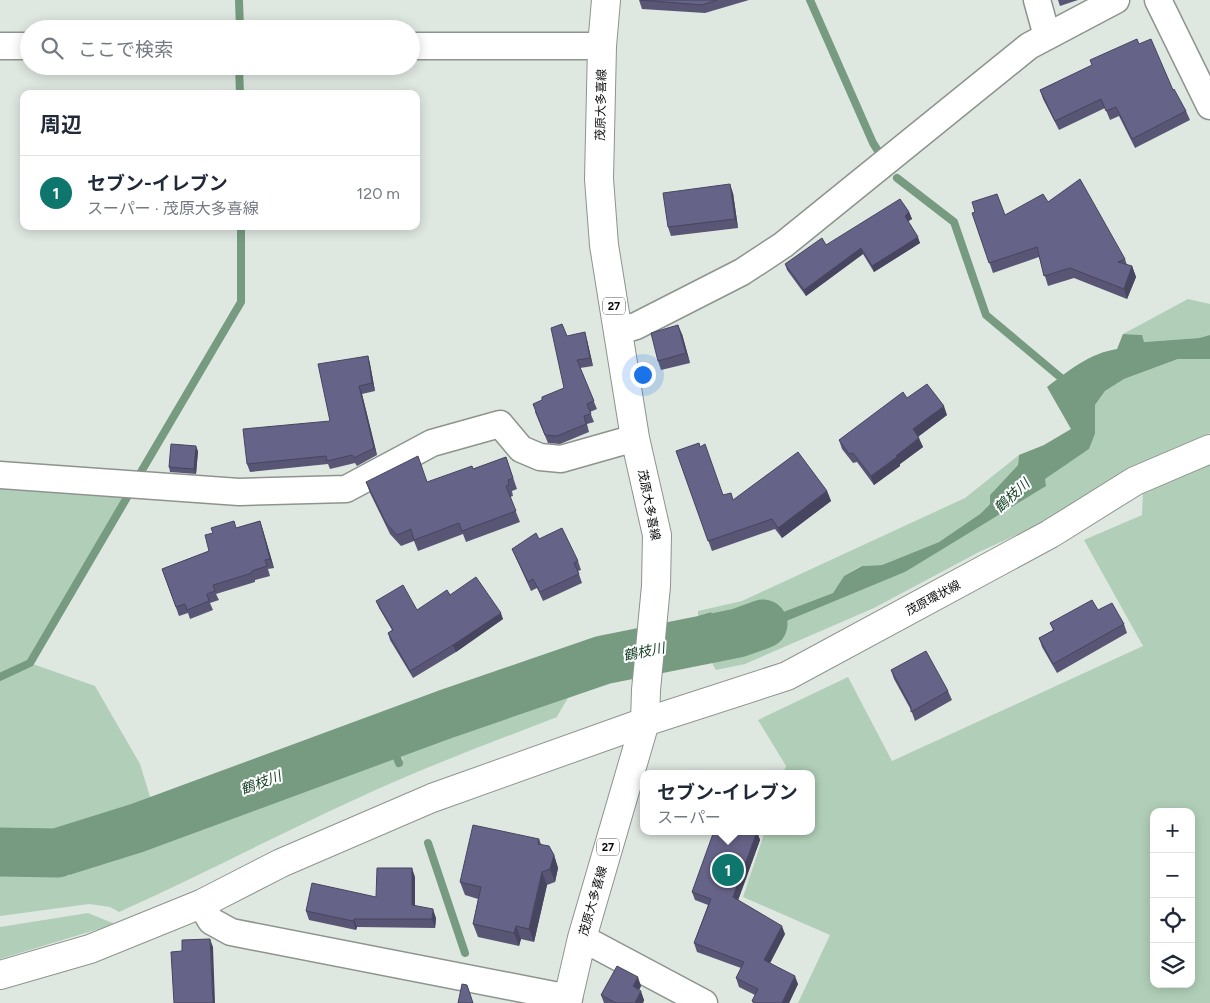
<!DOCTYPE html>
<html lang="ja">
<head>
<meta charset="utf-8">
<style>
  body { margin:0; font-family:Figtree,"Noto Sans JP",sans-serif; background:#f2f2f3; color:#1f2937 }
  .controls { position:absolute; right:15px; bottom:15px; display:grid; overflow:hidden; border-radius:10px; box-shadow:0 2px 12px #0003 }
  .controls button { width:45px; height:45px; display:grid; place-items:center; padding:0; border:0; border-bottom:1px solid #e0e1e3; background:#fff; color:#1f2937; font:25px sans-serif }
  .you { position:absolute; left:642px; top:374px; width:18px; height:18px; margin:-12px; border:4px solid #fff; border-radius:50%; background:#1a73e8; box-shadow:0 0 0 8px #1a73e833 }
  .badge { display:grid; place-items:center; width:32px; height:32px; border-radius:50%; background:#0f766e; color:#fff; font-size:16px; font-weight:700 }
  .pin { position:absolute; translate:-50% -50%; border:2px solid #fff; box-shadow:0 1px 5px #0006 }
  .popup { position:absolute; left:640px; top:770px; width:175px; height:65px; box-sizing:border-box; display:grid; place-content:center; border-radius:10px; background:#fff; filter:drop-shadow(0 1px 4px #0005); font-size:16px; white-space:nowrap; color:#747a83 }
  .popup b { font-size:19px; color:#1f2937 }
  .popup::after { content:''; position:absolute; left:50%; top:100%; margin-left:-10px; border:10px solid transparent; border-top-color:#fff }
  .list { margin:0; padding:0; list-style:none }
  h2 { display:flex; justify-content:space-between; align-items:center; height:65px; margin:0; padding:0 20px; font-size:21px }
  h2 small { font-size:16px; font-weight:400; color:#747a83 }
  .list li { display:grid; grid-template-columns:32px 1fr auto; gap:15px; align-items:center; box-sizing:border-box; height:75px; padding:0 20px; border-top:1px solid #e0e1e3 }
  .list b { display:block; font-size:19px; white-space:nowrap }
  .list p { margin:0; font-size:16px; white-space:nowrap; color:#747a83 }
  .list em { font-size:16px; font-style:normal; color:#747a83 }
  .icon { flex:none; width:28px; height:28px; fill:none; stroke:currentColor; stroke-width:2; stroke-linecap:round; stroke-linejoin:round }
  .map { position:relative; flex:none; width:1210px; height:1003px; overflow:hidden }
  .search { position:absolute; background:#fff; box-shadow:0 2px 12px #0003; left:20px; top:20px; width:400px; height:55px; display:flex; align-items:center; gap:12px; box-sizing:border-box; padding:0 18px; border-radius:28px; color:#747a83; font-size:19px }
  .panel { position:absolute; background:#fff; box-shadow:0 2px 12px #0003; left:20px; top:90px; width:400px; height:140px; border-radius:10px }
  .map>svg:first-child { display:block }
  .green { fill:#b1cfb8; fill-rule:evenodd }
  .water { fill:#769b80 }
  .lines { fill:none; stroke-linecap:round; stroke-linejoin:round }
  .stream { stroke:#769b80; stroke-width:8 }
  .river { stroke:#769b80; stroke-width:49 }
  .minor-casing { stroke:#8d948e; stroke-width:29 }
  .major-casing { stroke:#8d948e; stroke-width:30 }
  .minor { stroke:#fff; stroke-width:26 }
  .major { stroke:#fff; stroke-width:28 }
  .wall { fill:#585575 }
  .shaded-wall { fill:#47455f }
  .building { fill:#666388; stroke:#47455f }
  .labels { text-anchor:middle; dominant-baseline:central; stroke-width:4; stroke-linejoin:round; paint-order:stroke }
  .shield { fill:#fff; stroke:#545554; stroke-width:1 }
  .shield-label { font-size:11px; font-weight:bold; fill:#0a0c0b }
  .street-label { font-size:12px; fill:#0a0c0b; stroke:#fff }
  .water-label { font-size:14px; font-style:italic; fill:#113f23; stroke:#fff }
</style>
</head>
<body>
<div class="map">
<svg width="1210" height="1003" viewBox="0 0 1210 1003">
  <rect width="100%" height="100%" fill="#dfe7e1"/>
  <g class="green">
    <polygon points="1188,299 1210,304 1210,335 1199,338 1143,342 1142,335 1123,334"/>
    <polygon points="1178,359 1210,359 1210,433 1111,480 1062,514 979,552 874,608 745,664 716,670 707,654 905,572 1089,449 1095,434 1095,405 1105,391 1124,379"/>
    <polygon points="1019,455 1018,465 990,495 990,504 980,514 939,542 882,565 861,566 844,576 833,593 754,623 733,627 714,621 710,612 698,616 698,611 742,601 965,498"/>
    <path d="M1210,463V1003H798L830,935L743,897L765,831H812V774H783L786,766L758,720L848,677L892,761L1143,646L1084,540L1142,515L1143,489ZM1154,812H1191V984H1154Z"/>
    <polygon points="0,485 129,494 30,663 95,686 140,764 155,813 55,846 0,847"/>
    <path d="M578,675C578,684 562,707 557,717C490,743 422,768 356,799C277,835 199,876 119,912L110,907L89,904L0,916V866L69,876L76,859L258,798L262,790L390,745L395,763L403,760L397,742L464,719L562,679Z"/>
    <polygon points="88,913 115,924 0,959 0,927"/>
  </g>
  <path class="water" d="M1123,334L1142,335L1144,342L1199,338L1210,335V359H1178L1124,379L1105,391L1095,405V434L1089,449L1045,479L1046,486L905,572L707,654L696,635L698,616L711,612L714,621L733,627L754,623L833,593L844,576L862,566L882,565L939,542L980,514L990,504V495L1018,465L1019,455L1044,445L1071,429L1047,387C1068,371 1090,353 1117,349Z"/>
  <g class="lines">
    <g class="stream">
      <polyline points="239,0 240,29"/>
      <polyline points="810,0 873,143 880,154"/>
      <polyline points="239,66 240,94"/>
      <polyline points="897,178 954,222 986,315 1066,382"/>
      <polyline points="138,477 241,302 241,226"/>
      <polyline points="0,677 30,663 129,494"/>
      <polyline points="388,735 399,763"/>
      <polyline points="428,843 465,953"/>
    </g>
    <polyline class="river" points="0,852 57,853 137,828 446,714 603,660 738,633 763,624"/>
    <g class="minor-casing">
      <g id="minor">
        <polyline points="1037,0 1047,36"/>
        <polyline points="1158,0 1210,106"/>
        <polyline points="0,46 29,46"/>
        <polyline points="411,46 602,46"/>
        <polyline points="619,331 636,326 742,272 783,245 1029,46 1116,0"/>
        <polyline points="0,475 239,492 346,489 432,443 500,424 521,449 540,457 561,459 635,438"/>
        <polyline points="201,904 211,921 231,932 569,998"/>
        <polyline points="582,938 704,1003"/>
      </g>
    </g>
    <g class="major-casing">
      <g id="major">
        <polyline points="0,975 90,949 201,904 281,863 432,798 645,722 787,676 1050,534 1135,481 1210,449"/>
        <polyline points="567,1003 582,938 645,722 646,690 656,586 657,535 635,438 604,245 599,179 602,46 606,0"/>
      </g>
    </g>
    <use href="#minor" class="minor"/>
    <use href="#major" class="major"/>
  </g>
  <g class="wall">
    <polygon points="639,0 749,0 705,13 642,9"/>
    <polygon points="1058,0 1078,0 1060,6"/>
    <polygon points="1139,44 1173,90 1186,111 1190,120 1135,148 1119,116 1110,120 1105,108 1059,130 1043,99 1040,90"/>
    <polygon points="733,193 738,228 671,236 668,227"/>
    <polygon points="1048,202 1125,259 1127,265 1132,266 1136,277 1127,299 1074,278 1048,286 1039,257 993,273 972,213 1005,215"/>
    <polygon points="909,212 912,219 908,221 920,243 874,272 863,254 806,296 787,270 785,264 826,245"/>
    <polygon points="682,334 690,363 661,370 658,361"/>
    <polygon points="567,336 587,340 593,366 580,368 597,409 590,412 594,422 587,424 589,432 560,444 548,443 535,412 542,400 564,388"/>
    <polygon points="368,356 370,364 375,391 362,394 377,455 357,466 355,463 330,469 328,464 250,472 247,464 330,421"/>
    <polygon points="907,398 947,415 918,437 923,447 900,464 900,466 874,485 857,462 853,463 842,449 839,440"/>
    <polygon points="700,447 723,495 733,500 827,491 831,501 782,538 775,529 712,551 676,451"/>
    <polygon points="198,451 196,474 170,472 169,467"/>
    <polygon points="506,457 517,489 512,491 513,496 510,497 520,522 466,542 463,534 418,551 414,541 401,546 390,534 370,493 366,482 428,482 473,469"/>
    <polygon points="260,521 274,568 268,569 270,576 255,580 255,582 216,594 219,600 210,603 213,610 190,619 188,613 179,616 162,569 209,551 237,528"/>
    <polygon points="539,539 578,561 581,570 578,571 582,583 543,601 537,588 531,591 516,558 512,549"/>
    <polygon points="450,595 503,619 456,652 413,678 390,640 388,633 392,630 379,608 376,601 417,610"/>
    <polygon points="1098,610 1124,624 1127,633 1057,673 1042,647 1039,638 1053,630 1050,623"/>
    <polygon points="891,670 948,691 952,700 915,721 911,710 894,679"/>
    <polygon points="757,832 760,840 738,900 785,934 770,963 798,984 789,1003 753,1003 752,1001 755,995 739,987 736,978 741,968 697,952 694,943 708,905 695,900 692,892"/>
    <polygon points="539,839 541,844 554,855 558,868 555,882 547,885 534,942 521,939 519,946 478,937 473,924 478,899 465,895 460,882"/>
    <polygon points="415,877 415,906 436,918 435,928 357,927 356,930 309,920 306,911 376,897"/>
    <polygon points="641,986 639,990 644,1000 643,1003 604,1003 601,995"/>
  </g>
  <g class="shaded-wall">
    <polygon points="730,184 733,193 738,228 735,219"/>
    <polygon points="909,212 912,219 907,222 905,216"/>
    <polygon points="918,237 920,243 874,272 872,266"/>
    <polygon points="861,248 863,254 806,296 804,290"/>
    <polygon points="1132,266 1136,277 1127,299 1124,289"/>
    <polygon points="678,325 682,334 690,363 686,353"/>
    <polygon points="585,332 587,340 593,366 590,358"/>
    <polygon points="368,356 370,364 375,391 372,383"/>
    <polygon points="359,386 362,394 377,455 374,448"/>
    <polygon points="944,406 947,415 916,438 913,429"/>
    <polygon points="919,438 923,447 900,464 900,466 874,485 871,476"/>
    <polygon points="196,446 198,451 196,474 194,469"/>
    <polygon points="827,491 831,501 782,538 778,528"/>
    <polygon points="260,521 263,530 274,568 270,559"/>
    <polygon points="501,613 503,619 456,652 453,645"/>
    <polygon points="757,832 760,840 736,906 733,897"/>
    <polygon points="554,855 558,868 555,882 550,869"/>
    <polygon points="412,868 415,877 415,913 412,905"/>
    <polygon points="542,872 547,885 534,942 529,929"/>
    <polygon points="433,909 436,918 435,928 432,919"/>
    <polygon points="354,919 357,927 356,930 353,921"/>
    <polygon points="516,926 521,939 519,946 514,933"/>
    <polygon points="782,926 785,934 767,969 764,960"/>
    <polygon points="210,939 213,947 215,1003 213,1003"/>
    <polygon points="795,976 798,984 789,1003 782,1003"/>
    <polygon points="638,977 641,986 636,995 633,986"/>
    <polygon points="641,991 644,1000 643,1003 635,1003"/>
  </g>
  <g class="building">
    <polygon points="640,0 717,0 702,5"/>
    <polygon points="1137,39 1139,44 1151,39 1173,90 1174,89 1186,111 1132,139 1116,107 1106,111 1101,99 1055,121 1040,90 1092,65 1090,60"/>
    <polygon points="1080,179 1125,259 1118,262 1132,266 1124,289 1070,268 1044,276 1037,247 989,263 972,213 975,212 972,202 997,194 1005,215 1043,194 1048,202"/>
    <polygon points="730,184 735,219 668,227 663,193"/>
    <polygon points="900,199 909,212 905,216 918,237 872,266 861,248 804,290 785,264 822,238 826,245"/>
    <polygon points="562,324 567,336 585,332 590,358 577,360 594,401 587,404 591,414 584,416 586,424 557,436 545,435 533,404 542,400 542,397 564,388 551,328"/>
    <polygon points="678,325 686,353 658,361 651,333"/>
    <polygon points="368,356 372,383 359,386 374,448 354,458 352,455 327,461 326,456 247,464 243,429 330,421 318,364"/>
    <polygon points="927,384 944,406 913,429 919,438 896,456 897,457 871,476 853,453 849,454 839,440 903,392 907,398"/>
    <polygon points="699,443 700,447 705,444 723,495 731,493 733,500 798,452 827,491 778,528 772,519 708,541 676,451"/>
    <polygon points="171,444 196,446 194,469 169,467"/>
    <polygon points="418,456 427,482 472,466 473,469 506,457 513,478 508,480 509,485 506,486 516,511 462,531 459,523 414,540 411,529 397,535 386,523 366,482"/>
    <polygon points="234,521 236,528 260,521 270,559 265,560 267,566 252,571 252,573 213,585 215,591 207,594 209,601 187,610 185,604 176,607 162,569 209,551 205,535 213,533 211,528"/>
    <polygon points="562,528 578,561 574,563 579,574 540,592 533,579 528,582 512,549 536,533 539,539"/>
    <polygon points="476,577 501,613 453,645 410,671 388,633 393,630 376,601 403,585 417,610 447,590 450,595"/>
    <polygon points="1092,600 1098,610 1112,603 1124,624 1053,664 1039,638 1054,630 1050,623"/>
    <polygon points="926,651 948,691 911,712 911,707 891,670"/>
    <polygon points="473,825 539,839 538,844 549,846 554,855 550,869 542,872 529,929 516,926 514,933 473,924 481,887 460,882"/>
    <polygon points="714,831 757,832 733,897 782,926 764,960 795,976 782,1003 756,1003 752,1001 758,989 736,978 744,962 694,943 711,899 692,892"/>
    <polygon points="377,868 412,868 412,905 433,909 432,919 354,919 353,921 306,911 312,883 376,897"/>
    <polygon points="210,939 213,1003 174,1003 171,952 182,951 182,940"/>
    <polygon points="617,966 638,977 633,986 641,991 635,1003 616,1003 601,995"/>
    <polygon points="462,984 467,985 473,1003 458,1003"/>
  </g>
  <g class="labels">
    <g class="shield">
      <rect x="603" y="297.5" width="22" height="17" rx="4"/>
      <rect x="597" y="838.5" width="22" height="17" rx="4"/>
    </g>
    <g class="shield-label">
      <text x="614" y="306">27</text>
      <text x="608" y="847">27</text>
    </g>
    <g class="street-label">
      <text transform="translate(601 105) rotate(-89)">茂原大多喜線</text>
      <text transform="translate(649 505) rotate(79)">茂原大多喜線</text>
      <text transform="translate(933 598) rotate(-28)">茂原環状線</text>
      <text transform="translate(593 901) rotate(-74)">茂原大多喜線</text>
    </g>
    <g class="water-label">
      <text transform="translate(1012 496) rotate(-43)">鶴枝川</text>
      <text transform="translate(644 652) rotate(-11)">鶴枝川</text>
      <text transform="translate(261 783) rotate(-20)">鶴枝川</text>
    </g>
  </g>
</svg>
<div class="controls">
<button>+</button>
<button>−</button>
<button><svg class="icon" aria-label="locate" viewBox="0 0 24 24"><circle cx="12" cy="12" r="6"/><path d="M12 2v4M12 18v4M2 12h4M18 12h4"/></svg></button>
<button><svg class="icon" aria-label="layers" viewBox="0 0 24 24"><path d="M12 4l9 5-9 5-9-5zM3 14l9 5 9-5"/></svg></button>
</div>
<div class="you"></div>
<div class="pin badge" style="left:728px;top:870px">1</div>
<div class="popup"><b>セブン-イレブン</b>スーパー</div>
<div class="search"><svg class="icon" aria-label="search" viewBox="0 0 24 24"><circle cx="10" cy="10" r="6"/><path d="M15 15l6 6"/></svg>ここで検索</div>
<section class="panel">
<h2>周辺<small></small></h2>
<ul class="list">
<li><span class="badge">1</span><div><b>セブン-イレブン</b><p>スーパー · 茂原大多喜線</p></div><em>120 m</em></li>
</ul>
</section>
</div>
</body>
</html>
